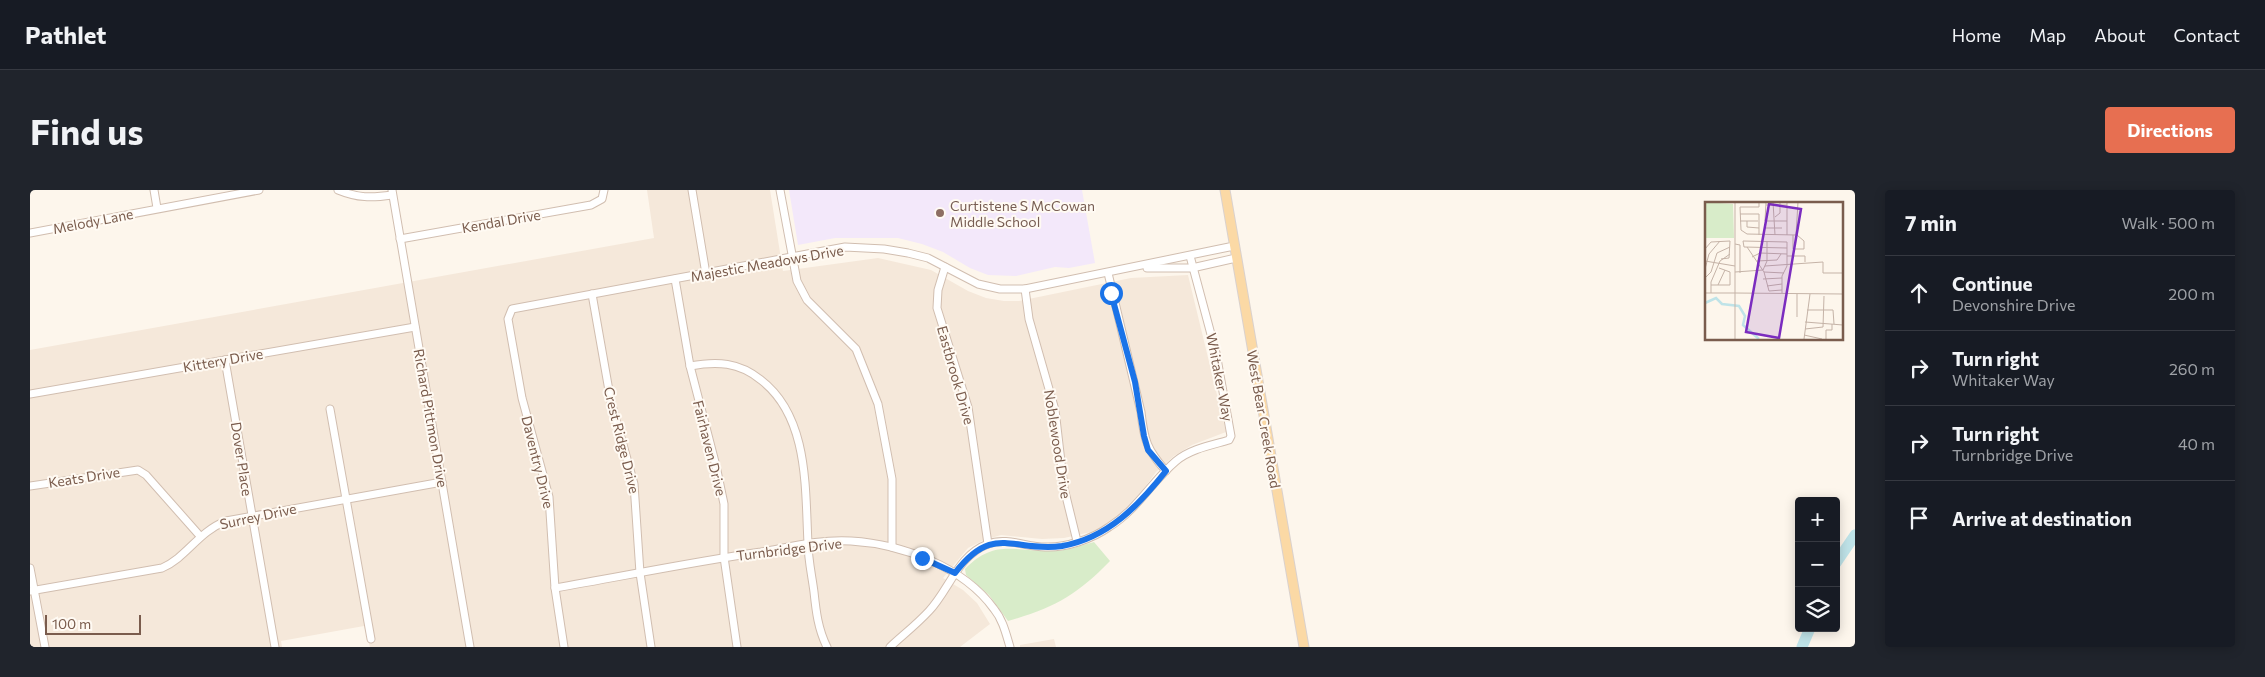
<!DOCTYPE html>
<html lang="en">
<head>
<meta charset="utf-8">
<style>
  body { margin:0; font-family:Commissioner,sans-serif; background:#20242c; color:#f1f3f6 }
  .controls { position:absolute; right:15px; bottom:15px; display:grid; overflow:hidden; border-radius:5px; box-shadow:0 2px 12px #0003 }
  .controls button { width:45px; height:45px; display:grid; place-items:center; padding:0; border:0; border-bottom:1px solid #363941; background:#171b24; color:#f1f3f6; font:25px sans-serif }
  .scale { position:absolute; left:15px; bottom:12px; width:96px; box-sizing:border-box; padding-left:5px; border:2px solid #7a5c4d; border-top:0; font-size:14px; line-height:18px; white-space:nowrap; color:#7a5c4d; -webkit-text-stroke:4px #fffaf3; paint-order:stroke }
  .stop { position:absolute; width:15px; height:15px; margin:-11px; border:4px solid #1a73e8; border-radius:50%; background:#fff }
  .stop.end { background:#1a73e8; border-color:#fff; box-shadow:0 1px 5px #0008 }
  .list { margin:0; padding:0; list-style:none }
  h2 { display:flex; justify-content:space-between; align-items:center; height:65px; margin:0; padding:0 20px; font-size:21px }
  h2 small { font-size:16px; font-weight:400; color:#9ea1a6 }
  .list li { display:grid; grid-template-columns:32px 1fr auto; gap:15px; align-items:center; box-sizing:border-box; height:75px; padding:0 20px; border-top:1px solid #363941 }
  .list b { display:block; font-size:19px; white-space:nowrap }
  .list p { margin:0; font-size:16px; white-space:nowrap; color:#9ea1a6 }
  .list em { font-size:16px; font-style:normal; color:#9ea1a6 }
  .icon { flex:none; width:28px; height:28px; fill:none; stroke:currentColor; stroke-width:2; stroke-linecap:round; stroke-linejoin:round }
  .map { position:relative; flex:none; width:1825px; height:457px; overflow:hidden; border-radius:5px }
  header { display:flex; align-items:center; gap:30px; box-sizing:border-box; height:70px; padding:0 25px; background:#171b24; border-bottom:1px solid #363941 }
  header strong { font-size:24px }
  nav { display:flex; gap:28px; margin-inline-start:auto; font-size:18px }
  .intro { display:flex; align-items:center; justify-content:space-between; box-sizing:border-box; height:120px; padding:0 30px }
  h1 { margin:0; font-size:35px }
  .button { padding:12px 22px; border-radius:5px; background:#e76f51; color:#fff; font-size:18px; font-weight:700 }
  main { display:flex; gap:30px; padding:0 30px }
  aside { flex:1; background:#171b24; border-radius:5px; box-shadow:0 2px 12px #0003 }
  .map>svg:first-child { display:block }
  .residential { fill:#f5e8da }
  .education { fill:#f3e8fa }
  .green { fill:#d8ecc9 }
  .lines { fill:none; stroke-linecap:round; stroke-linejoin:round }
  .river { stroke:#bfe3e8; stroke-width:11 }
  .minor-casing { stroke:#d1beb0; stroke-width:9 }
  .major-casing { stroke:#dad1cd; stroke-width:11 }
  .minor { stroke:#fff; stroke-width:7 }
  .major { stroke:#fbd9a5; stroke-width:9 }
  .route { stroke:#1a73e8; stroke-width:6 }
  .education-dot { fill:#8d6e63; stroke:#fffaf3; stroke-width:2 }
  .labels { text-anchor:middle; dominant-baseline:central; stroke-width:4; stroke-linejoin:round; paint-order:stroke }
  .education-label { font-size:14px; fill:#785e54; stroke:#fffaf3; text-anchor:start }
  .street-label { font-size:14px; fill:#7a5c4d; stroke:#fffaf3 }
  .inset-river { fill:none; stroke:#bfe3e8; stroke-width:2.5 }
  .inset-road { fill:none; stroke:#c5b3a7; stroke-width:1 }
  .view { fill:#7b2cbf; fill-opacity:0.15; stroke:#7b2cbf; stroke-width:2.5 }
  .inset-edge { fill:none; stroke:#7a5c4d; stroke-width:2.5 }
</style>
</head>
<body>
<header>
<strong>Pathlet</strong>
<nav><a>Home</a><a>Map</a><a>About</a><a>Contact</a></nav>
</header>
<div class="intro"><h1>Find us</h1><a class="button">Directions</a></div>
<main>
<div class="map">
<svg width="1825" height="457" viewBox="0 0 1825 457">
  <rect width="100%" height="100%" fill="#fdf6ec"/>
  <g class="residential">
    <polygon points="617,0 740,0 753,81 848,68 901,80 938,101 956,108 974,111 989,111 1101,88 1158,85 1196,242 1162,255 1144,266 1126,282 1107,308 1082,331 1061,342 1034,348 1012,349 971,345 954,350 938,358 913,388 933,400 947,413 960,434 930,457 340,457 334,436 251,451 252,457 0,457 0,160 624,48"/>
    <polygon points="1024,449 1026,457 990,457 990,455"/>
  </g>
  <polygon class="education" points="759,0 1052,0 1065,73 1039,78 1025,77 986,86 958,85 940,78 913,62 892,54 868,48 805,48 768,55"/>
  <path class="green" d="M1064,352L1080,371C1047,405 1024,418 978,431L959,405L936,385L935,379C965,348 985,362 1022,361C1036,361 1050,356 1064,352Z"/>
  <g class="lines">
    <g class="river">
      <polyline points="1806,373 1825,345"/>
      <polyline points="1772,457 1780,438"/>
    </g>
    <g class="minor-casing">
      <g id="minor">
        <polyline points="124,0 127,18"/>
        <path d="M308,0C328,8 341,8 362,5"/>
        <polyline points="362,0 440,457"/>
        <polyline points="662,0 676,84"/>
        <polyline points="750,0 767,91 777,110 826,159 848,214 862,289 862,357"/>
        <polyline points="0,43 229,0"/>
        <polyline points="370,49 561,15 572,9 574,0"/>
        <polyline points="915,77 908,100 907,118 938,217 958,354"/>
        <polyline points="1117,78 1162,78 1206,68"/>
        <path d="M1078,83L1111,222C1114,250 1117,260 1136,281"/>
        <polyline points="645,89 660,176 686,276 694,314 694,367 707,457"/>
        <polyline points="995,99 999,129 1025,220 1034,298 1047,351"/>
        <polyline points="562,104 581,212 604,294 610,383 621,457"/>
        <polyline points="195,170 245,457"/>
        <path d="M660,176C687,171 709,172 731,190C779,227 775,298 778,353C778,369 782,386 784,402C786,421 788,439 797,457"/>
        <polyline points="0,204 385,137"/>
        <polyline points="300,219 341,449"/>
        <polyline points="0,296 108,280 116,285 170,346"/>
        <polyline points="0,378 15,457"/>
        <path d="M525,398C594,386 662,372 731,362C760,357 791,349 821,351C871,354 933,376 964,419C973,430 976,444 980,457"/>
        <path d="M0,401L132,378C157,367 168,342 196,331L412,292"/>
        <polyline points="534,457 525,398 519,307 492,208 478,129 482,119 815,57 854,59 878,63 898,68 948,94 970,99 995,99 1204,56"/>
        <path d="M860,457C873,445 887,434 899,421C919,400 928,365 958,354C976,347 997,357 1015,357C1036,358 1062,349 1079,337C1108,319 1122,291 1146,271C1160,259 1182,255 1199,250L1201,246L1186,163L1160,66"/>
      </g>
    </g>
    <g class="major-casing">
      <polyline id="major" points="1195,0 1274,457"/>
    </g>
    <use href="#minor" class="minor"/>
    <use href="#major" class="major"/>
  </g>
  <g class="lines">
    <path class="route" d="M892,368L925,383C964,332 983,363 1032,356C1078,348 1109,315 1136,281L1118,260L1114,246L1105,192L1081,103"/>
  </g>
  <circle class="education-dot" cx="910" cy="23" r="5"/>
  <g class="labels">
    <g class="education-label">
      <text x="920" y="15">Curtistene S McCowan<tspan x="920" dy="16">Middle School</tspan></text>
    </g>
    <g class="street-label">
      <text transform="translate(63 31) rotate(-11)">Melody Lane</text>
      <text transform="translate(471 31) rotate(-10)">Kendal Drive</text>
      <text transform="translate(737 73) rotate(-10)">Majestic Meadows Drive</text>
      <text transform="translate(193 170) rotate(-10)">Kittery Drive</text>
      <text transform="translate(926 185) rotate(74)">Eastbrook Drive</text>
      <text transform="translate(1190 187) rotate(79)">Whitaker Way</text>
      <text transform="translate(401 228) rotate(80)">Richard Pittmon Drive</text>
      <text transform="translate(1234 229) rotate(80)">West Bear Creek Road</text>
      <text transform="translate(592 250) rotate(76)">Crest Ridge Drive</text>
      <text transform="translate(1028 254) rotate(81)">Noblewood Drive</text>
      <text transform="translate(680 258) rotate(76)">Fairhaven Drive</text>
      <text transform="translate(212 269) rotate(81)">Dover Place</text>
      <text transform="translate(508 272) rotate(76)">Daventry Drive</text>
      <text transform="translate(54 287) rotate(-9)">Keats Drive</text>
      <text transform="translate(228 326) rotate(-12)">Surrey Drive</text>
      <text transform="translate(759 359) rotate(-7)">Turnbridge Drive</text>
    </g>
  </g>
  <g transform="translate(1675 12)">
    <rect width="138" height="138" fill="#fdf6ec"/>
    <path d="M0,0L28,2L29,36H0Z" fill="#d8ecc9"/>
    <path class="inset-river" d="M0,101L11,96L17,102L34,104L40,114L38,123L54,137"/>
    <path class="inset-road" d="M30,0V91L138,92M61,0L60,19H82M68,0L70,33M61,3H82M35,12H54V33M70,15L75,11V0M35,19H53M42,19V25L54,26M60,26H77M36,28L42,32L91,33H92L99,39V47H88V33M36,28L35,5H54V0M82,33V0M91,33L93,0M30,42L35,43V71M42,45L59,70L64,89L77,88M0,47L6,40L25,39L24,56L16,57M82,54H100V60M47,55L55,51L82,52M0,59L30,64M52,59L72,58L76,52M60,64L118,60V71H138M0,67L4,52L15,39M30,70L58,68L62,59V39M59,70L79,71M0,76L6,70L12,51L25,45M58,77L77,76M6,83H25V70L14,66M13,83L20,68M62,84L77,82M0,91H30V137M6,91V80L15,59L25,52M77,91V74L82,64V40L38,39L39,45L82,46M102,108H128L129,122M92,115V92M100,120L138,123M100,127L118,125L119,94M99,133L117,137M99,137L105,92M121,137V128H127V122"/>
    <path class="view" d="M64,2L96,7L74,136L41,130Z"/>
    <rect width="138" height="138" class="inset-edge"/>
  </g>
</svg>
<div class="controls">
<button>+</button>
<button>−</button>
<button><svg class="icon" aria-label="layers" viewBox="0 0 24 24"><path d="M12 4l9 5-9 5-9-5zM3 14l9 5 9-5"/></svg></button>
</div>
<div class="scale">100 m</div>
<div class="stop" style="left:1081px;top:103px"></div>
<div class="stop end" style="left:892px;top:368px"></div>
</div>
<aside>
<h2>7 min<small>Walk · 500 m</small></h2>
<ul class="list">
<li><svg class="icon" aria-label="ahead" viewBox="0 0 24 24"><path d="M12 20V5M6 11l6-6 6 6"/></svg><div><b>Continue</b><p>Devonshire Drive</p></div><em>200 m</em></li>
<li><svg class="icon" aria-label="right" viewBox="0 0 24 24"><path d="M7 20v-9h11M14 6l5 5-5 5"/></svg><div><b>Turn right</b><p>Whitaker Way</p></div><em>260 m</em></li>
<li><svg class="icon" aria-label="right" viewBox="0 0 24 24"><path d="M7 20v-9h11M14 6l5 5-5 5"/></svg><div><b>Turn right</b><p>Turnbridge Drive</p></div><em>40 m</em></li>
<li><svg class="icon" aria-label="arrive" viewBox="0 0 24 24"><path d="M6 21V4h12l-3 4 3 4H6"/></svg><div><b>Arrive at destination</b></div></li>
</ul>
</aside>
</main>
</body>
</html>
